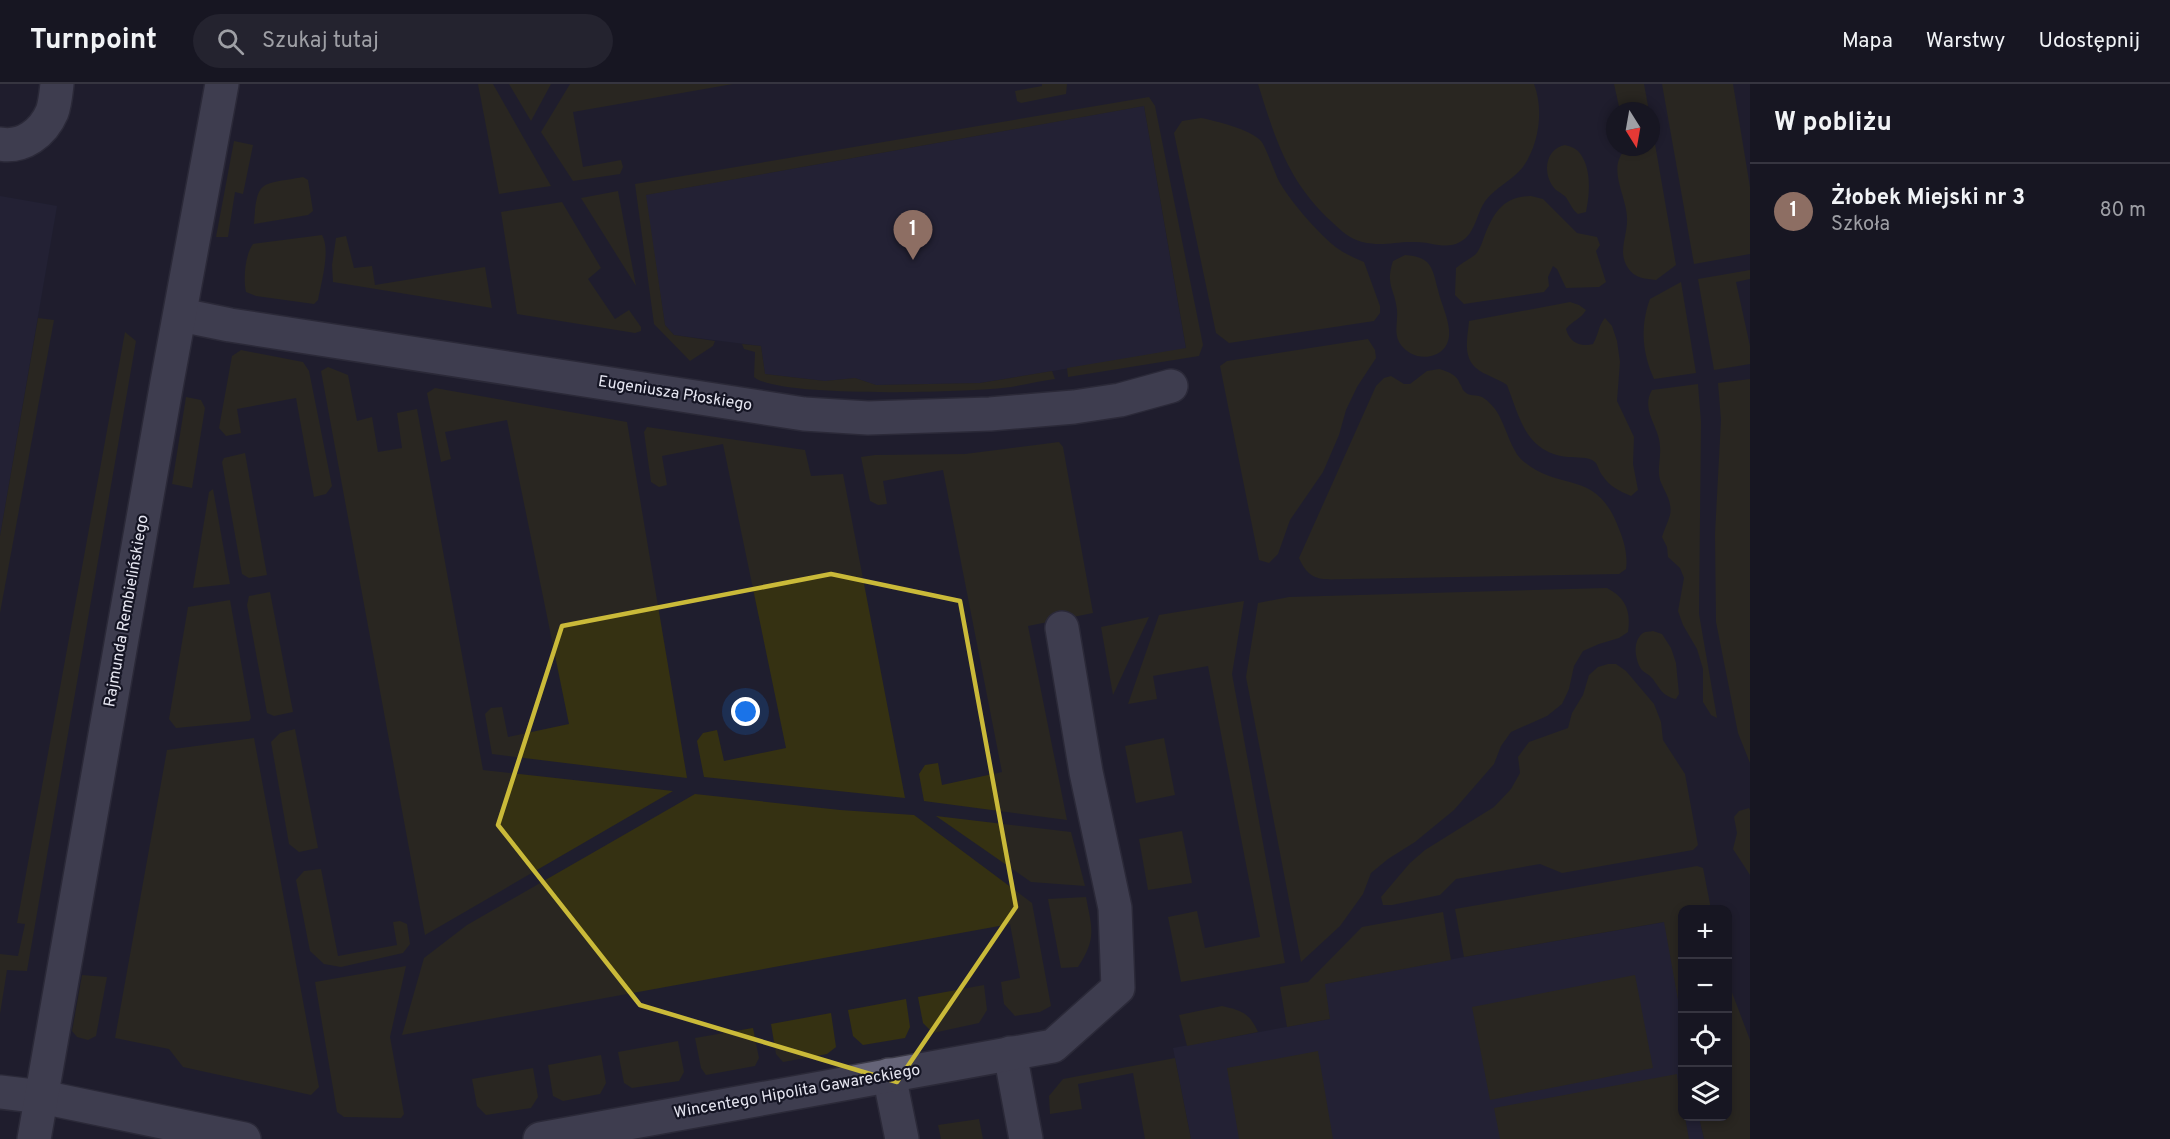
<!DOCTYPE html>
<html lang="pl">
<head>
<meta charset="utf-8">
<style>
  body { margin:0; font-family:Overpass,sans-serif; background:#24232f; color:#f1f3f6 }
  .controls { position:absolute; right:18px; bottom:18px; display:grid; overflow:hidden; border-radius:12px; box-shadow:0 3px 9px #0003 }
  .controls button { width:54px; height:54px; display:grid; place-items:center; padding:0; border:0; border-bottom:2px solid #363540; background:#171622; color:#f1f3f6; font:30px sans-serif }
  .compass { position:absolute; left:1606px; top:18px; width:54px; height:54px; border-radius:50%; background:#171622; box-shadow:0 3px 9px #0003; rotate:169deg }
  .you { position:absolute; left:746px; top:628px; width:21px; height:21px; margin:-15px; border:4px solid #fff; border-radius:50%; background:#1a73e8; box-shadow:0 0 0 9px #1a73e833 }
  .badge { display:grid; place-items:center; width:39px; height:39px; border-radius:50%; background:#caba39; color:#fff; font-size:20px; font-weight:700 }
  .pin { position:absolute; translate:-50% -50px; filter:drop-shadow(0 2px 3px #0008) }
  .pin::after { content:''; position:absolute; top:32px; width:21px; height:18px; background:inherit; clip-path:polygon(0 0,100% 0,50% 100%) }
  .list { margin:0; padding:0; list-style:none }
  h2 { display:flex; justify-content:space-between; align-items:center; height:78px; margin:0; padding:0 24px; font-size:26px }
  h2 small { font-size:20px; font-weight:400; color:#9e9fa5 }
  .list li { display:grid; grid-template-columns:39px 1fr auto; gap:18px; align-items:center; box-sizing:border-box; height:96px; padding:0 24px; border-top:2px solid #363540 }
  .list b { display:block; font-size:22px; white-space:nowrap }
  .list p { margin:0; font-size:20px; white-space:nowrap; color:#9e9fa5 }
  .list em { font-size:20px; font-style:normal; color:#9e9fa5 }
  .icon { flex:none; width:33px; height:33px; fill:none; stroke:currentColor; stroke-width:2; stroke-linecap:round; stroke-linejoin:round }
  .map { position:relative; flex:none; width:1750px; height:1055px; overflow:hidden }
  header { display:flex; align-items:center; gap:36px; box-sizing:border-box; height:84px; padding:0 30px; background:#171622; border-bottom:2px solid #363540 }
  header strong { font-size:28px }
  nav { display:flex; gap:33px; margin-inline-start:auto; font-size:21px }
  .search { width:420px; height:54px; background:#24232f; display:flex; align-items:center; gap:15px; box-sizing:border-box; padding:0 21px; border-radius:33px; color:#9e9fa5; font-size:22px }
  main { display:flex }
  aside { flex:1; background:#171622 }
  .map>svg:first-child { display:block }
  .built { fill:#28273d }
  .green { fill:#353112 }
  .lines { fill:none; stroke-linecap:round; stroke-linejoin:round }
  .minor-casing { stroke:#3a3946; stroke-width:36 }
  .minor { stroke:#656478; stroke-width:33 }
  .marked { fill:none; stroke:#caba39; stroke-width:4.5; stroke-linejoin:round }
  .labels { text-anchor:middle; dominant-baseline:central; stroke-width:4.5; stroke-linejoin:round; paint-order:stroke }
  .street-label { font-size:16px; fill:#e6e6f1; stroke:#151524 }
</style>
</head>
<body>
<header>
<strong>Turnpoint</strong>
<div class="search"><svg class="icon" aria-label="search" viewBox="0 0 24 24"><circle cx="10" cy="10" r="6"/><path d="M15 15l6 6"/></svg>Szukaj tutaj</div>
<nav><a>Mapa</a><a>Warstwy</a><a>Udostępnij</a></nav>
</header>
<main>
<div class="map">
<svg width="1750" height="1055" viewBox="0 0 1750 1055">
  <rect width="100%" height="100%" fill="#1f1e2e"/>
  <g class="built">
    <polygon points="1144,22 1186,265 980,299 876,301 855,294 825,297 765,290 761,262 674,251 665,241 645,111"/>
    <polygon points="0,112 57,122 0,452"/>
    <polygon points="1665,838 1682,938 1682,1032 1699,1033 1704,1055 1191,1055 1173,964 1330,935 1324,900 1464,873"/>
  </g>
  <g class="green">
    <polygon points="478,0 493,0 551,102 499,110"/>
    <polygon points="509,0 551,0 531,37"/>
    <polygon points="570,0 733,0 573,28 583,83 621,76 623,83 620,90 573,97 541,48"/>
    <polygon points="1042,0 1067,0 1066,10 1021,19 1017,17 1015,7 1042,2"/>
    <path d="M1258,0H1534C1544,26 1539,60 1523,83C1513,96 1496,103 1486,116C1476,129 1476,150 1460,158C1446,166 1431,158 1416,158C1395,157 1384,163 1362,158C1350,155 1340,146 1332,138C1288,98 1275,54 1258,0Z"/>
    <polygon points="1614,0 1644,0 1649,27 1620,27"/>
    <polygon points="1662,0 1733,0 1750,103 1750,170 1694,180"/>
    <polygon points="1149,13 1155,22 1203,261 1199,272 1068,293 1067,284 1186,264 1144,22 646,111 665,241 674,251 715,257 713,262 690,277 654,240 635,100"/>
    <path d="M1201,34C1216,37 1250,45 1261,57C1266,63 1275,90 1280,99C1291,118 1324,157 1343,168C1350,172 1357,175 1364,178L1380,222V229L1374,237L1229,259L1216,249L1174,49L1182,37Z"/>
    <polygon points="234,57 253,61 243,110 235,108 228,153 216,153"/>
    <path d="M1651,60H1655L1676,181L1656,196C1646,195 1634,194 1628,184C1617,168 1628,151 1627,134C1627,115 1610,89 1621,71C1628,61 1641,63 1651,63Z"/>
    <path d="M1565,61C1569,62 1575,64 1578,67C1592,82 1590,110 1586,128L1578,130C1572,125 1571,121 1567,115C1565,111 1560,109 1556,106C1542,92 1544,65 1565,61Z"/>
    <path d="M303,93L308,96L313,127L308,131L254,140C257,94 261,101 303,93Z"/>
    <polygon points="618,107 636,202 581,114"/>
    <path d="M1531,112L1543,115L1577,149L1597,153L1600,161L1596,167L1606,198L1599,203L1566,204L1557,185L1553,182L1548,193L1549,202L1544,208L1464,220L1455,211L1456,184C1463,178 1470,175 1476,170C1481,164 1483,155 1486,148C1496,125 1505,113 1531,112Z"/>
    <polygon points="562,118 601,184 588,195 615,235 629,226 641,243 641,247 635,249 517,230 501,128"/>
    <path d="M322,151C331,166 321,199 318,216L314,220L256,212L246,208C243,195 245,171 253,160Z"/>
    <polygon points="346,152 354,184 372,182 375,201 485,183 492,224 333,198 332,181 336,154"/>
    <path d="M1405,171C1431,173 1432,182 1438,206C1441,219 1448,233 1449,246C1452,276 1413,282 1399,258C1394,248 1398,237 1397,226C1395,205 1385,201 1393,177Z"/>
    <polygon points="1750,186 1750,195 1736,198 1750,262 1750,280 1714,286 1698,195"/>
    <path d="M1681,198L1696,289L1654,295C1642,269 1640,242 1650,215Z"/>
    <path d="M1570,218L1579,221L1586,226C1581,235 1572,237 1566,245C1570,259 1580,263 1593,260C1599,250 1598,242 1605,234L1612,242L1617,257L1620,278L1617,317L1634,353L1633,380L1638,406L1631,412C1619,407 1609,402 1602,391C1599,387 1598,381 1595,378C1588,372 1576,374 1568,373C1525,368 1520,334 1507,301C1497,294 1484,291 1476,284C1462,272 1468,252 1469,237Z"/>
    <polygon points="38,234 54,236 0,529 0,452"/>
    <polygon points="125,248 136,257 27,887 7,886 0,930 0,870 18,872 25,840 17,839"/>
    <polygon points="1368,255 1375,266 1376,274 1357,303 1346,326 1339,351 1323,388 1290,436 1278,470 1269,479 1259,476 1220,282 1227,277"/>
    <path d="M742,260L761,262L765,290L825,297L855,294L876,301L980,299L1052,287L1055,295C1034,298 1012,304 991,305C953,308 778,314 754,293L755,268L744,265Z"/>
    <polygon points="241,266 303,278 309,287 332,402 326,410 314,413 296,314 237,325 241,349 226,352 219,344 232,272"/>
    <polygon points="328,283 348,291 357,337 372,333 378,368 402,364 397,329 417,325 483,686 673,707 425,851 321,287"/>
    <path d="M1439,285C1449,288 1456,290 1460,300C1463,304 1461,304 1465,308C1470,313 1476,310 1482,313C1486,315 1492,321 1495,325C1506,340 1510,366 1523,377C1560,409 1597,384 1619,445C1624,457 1628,471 1626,485L1619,490L1350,495C1325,495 1310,500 1299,474L1376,302L1384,294L1391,292L1404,300H1410L1427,287Z"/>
    <polygon points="1750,295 1750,679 1738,649 1716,538 1715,450 1721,336 1718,299"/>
    <path d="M1698,300L1701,338L1699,530L1717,634L1711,631L1703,618V585L1697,565L1683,541L1678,527L1684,494L1680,484L1668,473L1667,463L1662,453C1664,446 1668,438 1670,431C1673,418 1664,407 1660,396C1657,385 1661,374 1660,363C1660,343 1640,327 1652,306Z"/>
    <polygon points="435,304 627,338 687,694 492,670 485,630 491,624 502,623 508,653 569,640 507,336 445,348 451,375 441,378 427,309"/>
    <polygon points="186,313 201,316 205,324 192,404 172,400"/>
    <polygon points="647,343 805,366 811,392 843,390 905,714 704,693 697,657 703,649 717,646 724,677 786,664 723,360 662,372 667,401 659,403 651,398 644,348"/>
    <polygon points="1059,358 1063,363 1093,529 1028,542 1067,736 924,717 919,690 925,681 938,679 942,701 1002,688 943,386 883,397 887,420 878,421 870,417 861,373 875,371 965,370"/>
    <polygon points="245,369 267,491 249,494 242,490 222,378 224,374"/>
    <polygon points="213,405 230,500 193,504 209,408"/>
    <path d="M1607,504C1626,514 1631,527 1628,548L1619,554L1599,560L1583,567L1574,582L1569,605L1562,620L1547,632L1511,648L1501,662L1494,680L1454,726L1415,758L1388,775L1371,789L1363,810L1340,842L1301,878L1246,593L1258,519L1289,513Z"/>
    <polygon points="270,508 293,628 274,632 267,629 247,521 249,512"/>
    <polygon points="230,516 251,634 249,637 176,644 169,635 188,523"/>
    <polygon points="1244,517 1232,590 1285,879 1181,898 1168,833 1197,827 1205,864 1260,853 1208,582 1153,592 1157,615 1128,620 1159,531"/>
    <polygon points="1149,533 1113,611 1101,543"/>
    <path d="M1653,547L1662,550L1671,564L1676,579L1679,610L1676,615C1662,612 1660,604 1652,594C1649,590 1644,589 1641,585C1635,575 1632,557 1643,549C1646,547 1650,548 1653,547Z"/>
    <polygon points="1608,580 1616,580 1626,587 1654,620 1661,638 1663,656 1685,690 1698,761 1693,766 1562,789 1540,780 1456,795 1440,811 1392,821 1383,821 1381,813 1410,779 1425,766 1494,723 1511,705 1520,689 1518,673 1529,658 1568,644 1572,629 1583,611 1589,591 1598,583"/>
    <polygon points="295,645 318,764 299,768 289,760 271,658 280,649"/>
    <polygon points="254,654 319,1003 311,1011 183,983 169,965 115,954 167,666"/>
    <polygon points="1164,654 1175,711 1136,719 1125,662"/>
    <polygon points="695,710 840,726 914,731 1032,819 1051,922 1040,928 1015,932 1004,920 1001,898 1020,894 1010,840 402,951 424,874 467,841"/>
    <polygon points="1749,724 1750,726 1750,791 1733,765 1737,749 1734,733 1739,727"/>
    <polygon points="936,732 1071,748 1085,802 1031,798"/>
    <polygon points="1182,747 1192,799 1148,806 1139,755"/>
    <polygon points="1697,782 1703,784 1711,825 1682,826 1682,938 1664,838 1464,873 1455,825"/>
    <polygon points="321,785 338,872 397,861 393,838 400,837 407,840 410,860 403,869 341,883 324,880 310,867 296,796 304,787"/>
    <path d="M1086,813C1092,845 1097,854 1078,883L1061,884L1048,815Z"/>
    <polygon points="1443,828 1451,876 1325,900 1330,935 1287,943 1280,903 1308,898 1362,843"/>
    <polygon points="406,882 390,953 404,1030 401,1034 344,1033 337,1028 315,898"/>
    <polygon points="82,891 107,893 96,952 88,956 77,953 72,947"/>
    <polygon points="1635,891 1653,984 1490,1016 1472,923"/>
    <polygon points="1728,898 1750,956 1750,1055 1704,1055 1699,1033 1728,1032"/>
    <polygon points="984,901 987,926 979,939 933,949 923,939 918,913"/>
    <polygon points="906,915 910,943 905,954 863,961 853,952 848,926"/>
    <path d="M1222,922C1243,927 1249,929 1258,948L1187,962L1179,931Z"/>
    <polygon points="831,929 836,963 827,970 783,978 776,970 771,940"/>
    <polygon points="753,944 759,974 755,982 706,991 701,984 695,954"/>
    <polygon points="678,957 684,988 679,997 632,1004 624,999 618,968"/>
    <polygon points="1318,967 1333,1055 1239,1055 1227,984"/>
    <polygon points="601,971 606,999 600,1010 563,1017 553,1012 548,981"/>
    <polygon points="1175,974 1191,1055 1145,1055 1133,989 1078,1000 1082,1025 1050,1030 1049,1012 1063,995"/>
    <polygon points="533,984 538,1013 531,1024 486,1031 477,1022 472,995"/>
    <polygon points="1677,990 1682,1032 1685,1033 1689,1055 1500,1055 1494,1024"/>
    <polygon points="979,1035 983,1055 941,1055 938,1041"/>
  </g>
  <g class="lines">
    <g class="minor-casing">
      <g id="minor">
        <path d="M0,60C23,64 43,49 52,28C55,20 56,9 57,0"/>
        <polyline points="181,231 230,241 804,330 868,334 990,330 1074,323 1120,316 1171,302"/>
        <polyline points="1010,969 1026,1055"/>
        <polyline points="889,991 902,1055"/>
        <polyline points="0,1008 42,1013 244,1055"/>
        <polyline points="34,1055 167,298 222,0"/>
        <polyline points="540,1055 1053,962 1118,904 1115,824 1086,688 1062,544"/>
      </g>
    </g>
    <use href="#minor" class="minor"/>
  </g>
  <path d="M0 0H1750V1055H0ZM831,490L960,517L1016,823L897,998L640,921L498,741L562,542Z" fill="#1f1e2e" fill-opacity=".55" fill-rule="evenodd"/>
  <path class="marked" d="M831,490L960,517L1016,823L897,998L640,921L498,741L562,542Z"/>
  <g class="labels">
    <g class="street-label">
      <text transform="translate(675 310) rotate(9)">Eugeniusza Płoskiego</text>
      <text transform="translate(127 527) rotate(-80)">Rajmunda Rembielińskiego</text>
      <text transform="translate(797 1008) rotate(-10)">Wincentego Hipolita Gawareckiego</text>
    </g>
  </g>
</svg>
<div class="controls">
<button>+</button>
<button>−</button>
<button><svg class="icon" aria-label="locate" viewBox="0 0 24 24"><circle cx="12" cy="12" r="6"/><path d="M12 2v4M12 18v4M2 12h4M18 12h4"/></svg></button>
<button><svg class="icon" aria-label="layers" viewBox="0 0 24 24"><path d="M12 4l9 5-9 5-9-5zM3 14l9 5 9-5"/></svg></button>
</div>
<svg class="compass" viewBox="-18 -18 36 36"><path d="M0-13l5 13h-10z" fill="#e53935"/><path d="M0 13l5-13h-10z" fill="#9e9fa5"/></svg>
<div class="you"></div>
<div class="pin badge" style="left:913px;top:176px;background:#8d6e63">1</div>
</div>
<aside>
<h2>W pobliżu<small></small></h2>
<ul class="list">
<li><span class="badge" style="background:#8d6e63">1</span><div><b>Żłobek Miejski nr 3</b><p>Szkoła</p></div><em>80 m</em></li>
</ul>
</aside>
</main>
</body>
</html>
